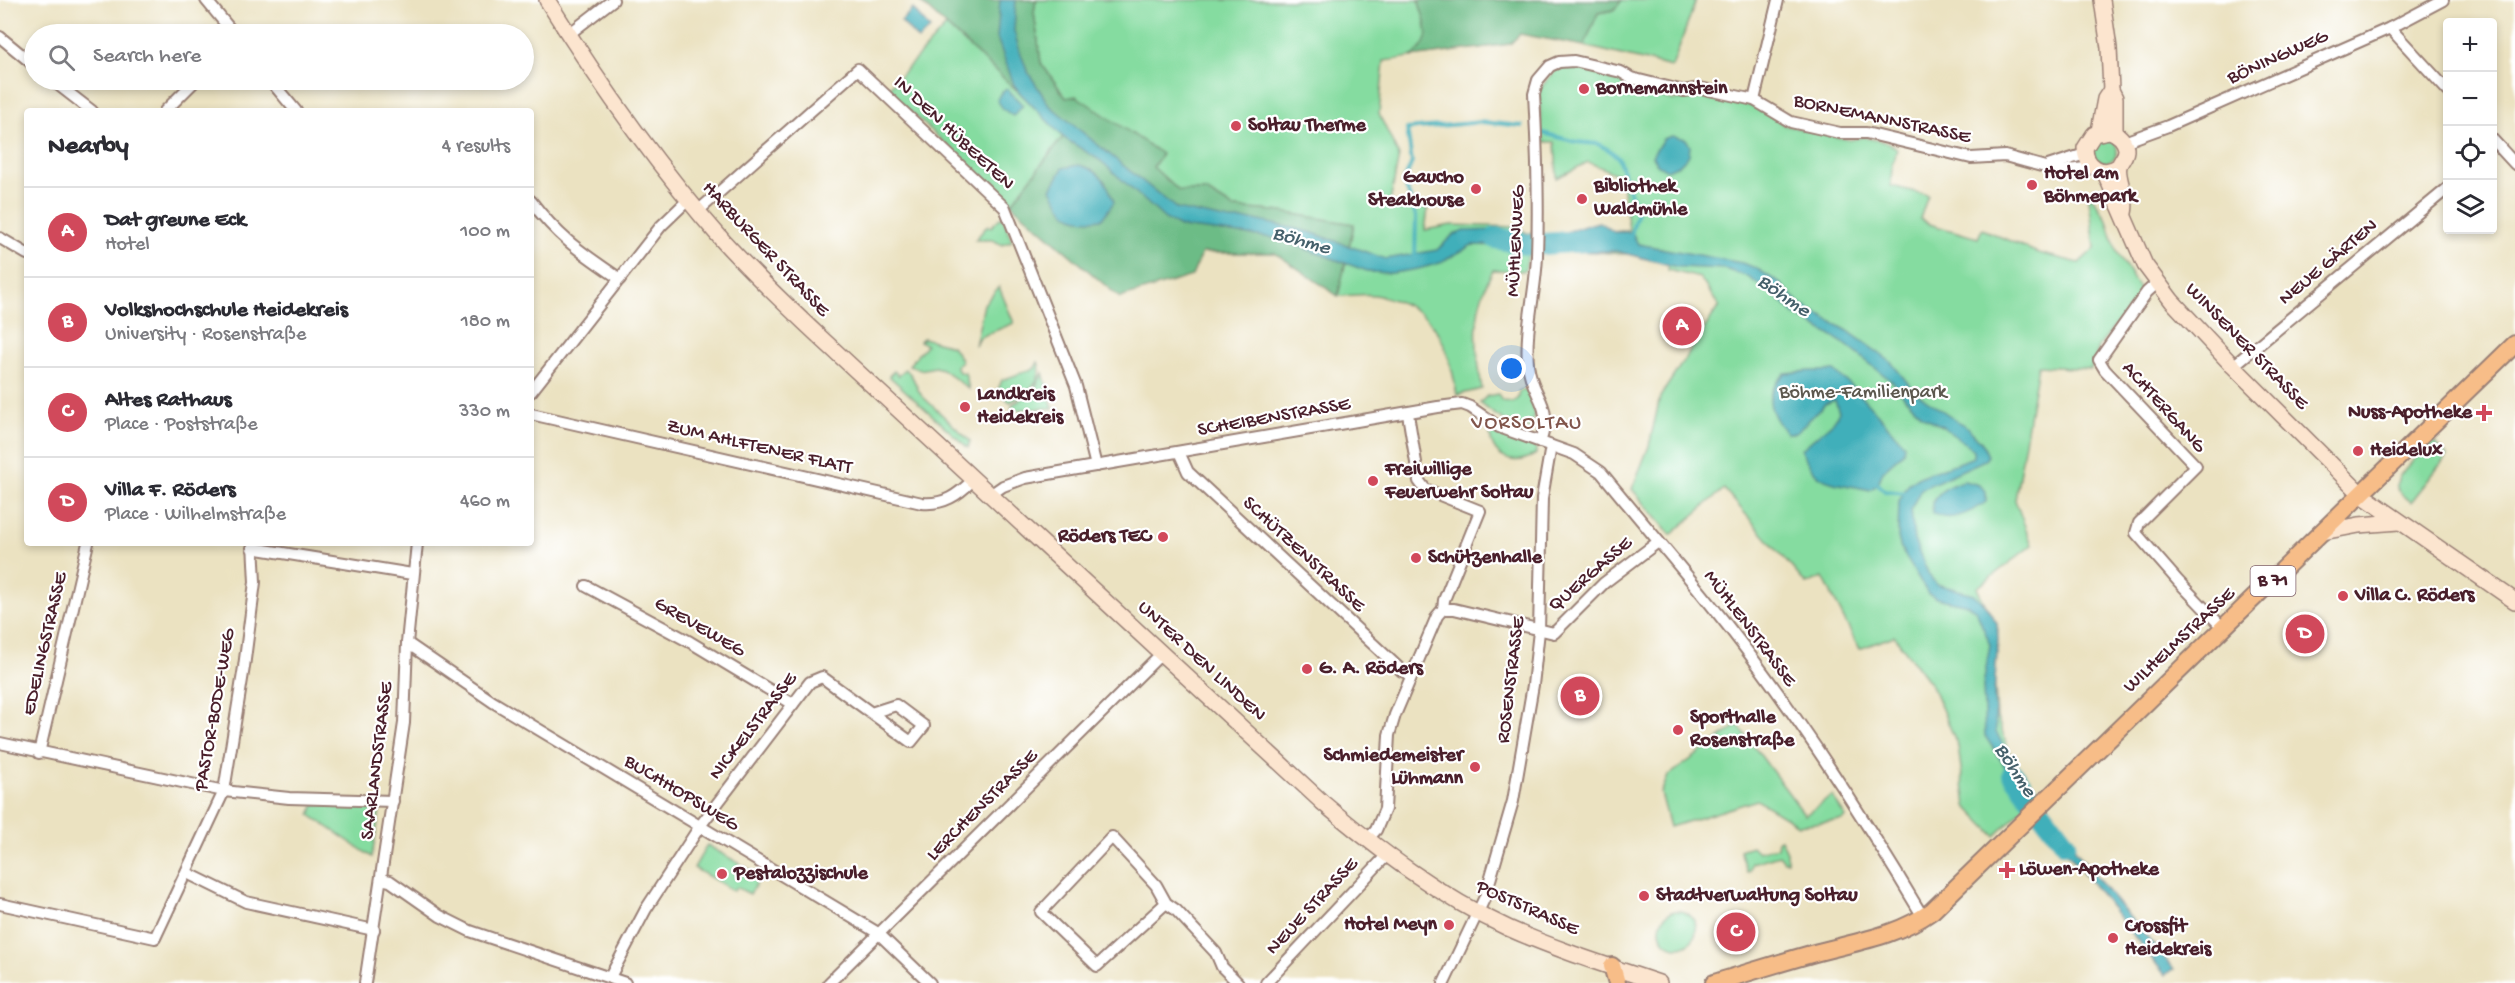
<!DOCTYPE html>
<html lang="en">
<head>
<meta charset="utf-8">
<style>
  body { margin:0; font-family:"Gochi Hand",sans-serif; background:#f2f2f3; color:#2b2b33 }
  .controls { position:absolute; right:18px; top:18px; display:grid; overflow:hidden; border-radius:6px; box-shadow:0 3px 9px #0003 }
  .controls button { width:54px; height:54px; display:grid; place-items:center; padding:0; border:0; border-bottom:2px solid #e1e1e2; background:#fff; color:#2b2b33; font:30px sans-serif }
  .you { position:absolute; left:1512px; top:369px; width:21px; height:21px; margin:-15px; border:4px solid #fff; border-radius:50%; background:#1a73e8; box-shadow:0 0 0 9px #1a73e833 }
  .badge { display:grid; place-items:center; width:39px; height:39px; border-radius:50%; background:#d1495b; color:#fff; font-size:20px; font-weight:700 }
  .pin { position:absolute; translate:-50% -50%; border:3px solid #fff; box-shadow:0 2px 6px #0006 }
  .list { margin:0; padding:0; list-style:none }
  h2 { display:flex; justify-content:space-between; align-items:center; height:78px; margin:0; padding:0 24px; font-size:26px }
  h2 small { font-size:20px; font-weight:400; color:#7c7c81 }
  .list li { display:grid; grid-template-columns:39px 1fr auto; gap:18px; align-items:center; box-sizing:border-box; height:90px; padding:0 24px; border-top:2px solid #e1e1e2 }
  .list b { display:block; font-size:22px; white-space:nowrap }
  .list p { margin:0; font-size:20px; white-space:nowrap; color:#7c7c81 }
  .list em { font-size:20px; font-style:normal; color:#7c7c81 }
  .icon { flex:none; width:33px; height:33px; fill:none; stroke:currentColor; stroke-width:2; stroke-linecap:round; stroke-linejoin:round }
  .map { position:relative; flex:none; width:2515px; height:983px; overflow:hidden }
  .search { position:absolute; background:#fff; box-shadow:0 3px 9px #0003; left:24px; top:24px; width:510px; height:66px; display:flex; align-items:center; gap:15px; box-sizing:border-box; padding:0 21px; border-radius:33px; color:#7c7c81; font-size:22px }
  .panel { position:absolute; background:#fff; box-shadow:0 3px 9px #0003; left:24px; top:108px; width:510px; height:438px; border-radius:6px }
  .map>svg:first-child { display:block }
  .green { fill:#85dca0; stroke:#687e66; stroke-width:1.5 }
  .forest { fill:#6cbc86; stroke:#5b6e58; stroke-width:1.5 }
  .water { fill:#3fafba; stroke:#446772; stroke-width:1.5 }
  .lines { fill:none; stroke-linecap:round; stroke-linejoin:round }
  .stream { stroke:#3fafba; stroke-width:4 }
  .river { stroke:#3fafba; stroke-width:22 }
  .street-casing { stroke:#9a8076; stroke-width:14 }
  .secondary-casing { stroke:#9a8076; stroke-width:18 }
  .primary-casing { stroke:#9a8076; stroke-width:20 }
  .street { stroke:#fff; stroke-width:10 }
  .secondary { stroke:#fce5cf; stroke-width:15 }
  .primary { stroke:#f7bd88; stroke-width:16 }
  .poi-dot { fill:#d1495b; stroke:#fff; stroke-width:2 }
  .labels { text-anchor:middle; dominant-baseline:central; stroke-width:4.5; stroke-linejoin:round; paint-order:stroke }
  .shield { fill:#fff; stroke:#80626b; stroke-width:1.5 }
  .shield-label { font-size:18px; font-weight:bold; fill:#4a1f2b }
  .street-label { font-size:20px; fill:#4a1f2b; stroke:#fff }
  .poi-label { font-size:20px; font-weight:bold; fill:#4a1f2b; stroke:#fff; text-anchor:start }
  .park-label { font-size:20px; fill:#5c584e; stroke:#fff }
  .water-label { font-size:21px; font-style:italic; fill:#45606b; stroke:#fff }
  .neighbourhood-label { font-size:21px; letter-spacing:1.5px; fill:#81554b; stroke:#fff }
</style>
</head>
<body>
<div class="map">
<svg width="2515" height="983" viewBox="0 0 2515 983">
  <rect width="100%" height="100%" fill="#fff"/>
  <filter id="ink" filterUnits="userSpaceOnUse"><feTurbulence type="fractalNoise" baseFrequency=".0167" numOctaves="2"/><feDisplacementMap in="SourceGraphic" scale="12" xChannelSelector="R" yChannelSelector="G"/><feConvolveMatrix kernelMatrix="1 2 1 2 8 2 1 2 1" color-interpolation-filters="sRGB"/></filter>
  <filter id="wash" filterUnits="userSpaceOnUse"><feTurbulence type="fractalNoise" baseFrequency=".008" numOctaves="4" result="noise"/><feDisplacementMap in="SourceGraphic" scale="24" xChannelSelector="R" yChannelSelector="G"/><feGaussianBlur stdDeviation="1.35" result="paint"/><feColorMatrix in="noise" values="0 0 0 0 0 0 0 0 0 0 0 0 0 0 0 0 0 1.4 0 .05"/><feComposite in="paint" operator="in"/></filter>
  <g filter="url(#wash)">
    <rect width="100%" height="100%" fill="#ebe2c1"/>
    <g class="green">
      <path d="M1036,0H1422L1419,2C1421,11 1429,25 1429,34C1428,58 1401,59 1384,61L1379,114L1399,156L1390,202L1428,209L1425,230L1451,225L1517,227L1527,233L1579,236L1629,230L1621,176L1588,162L1557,178L1555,142H1542L1539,90L1555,70L1578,66L1621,76L1635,90L1673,100L1698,94L1761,107L1784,125L1850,140L1863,137L1889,143L1897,149L1892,165L1891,186L1928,195L1920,219L1929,224L1978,238L1982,229L2038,253L2079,263L2095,248L2088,191L2106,217L2116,250L2141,292L2100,345L2091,369L2038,366L2015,500L2032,545L1977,588L1998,629L1994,671L1997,717L2013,762L2039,794L1995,836L1966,806L1958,746L1932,686L1894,636L1859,649L1823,577L1806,584L1724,489L1671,535L1632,489L1649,446L1660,397L1719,306L1700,278L1668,270L1670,257L1565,250L1528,255L1525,271L1493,270C1471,310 1475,345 1482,389L1457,395C1447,339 1436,307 1375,295C1364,293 1350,296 1338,296L1354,224L1275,211L1233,208L1206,191H1179L1153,167L1161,155L1066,98L1041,63L1034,12Z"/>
      <polygon points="1622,0 1696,0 1672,67 1584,46 1598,13 1614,10"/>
      <polygon points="946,26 1065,134 1011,204 887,90"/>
      <circle cx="2105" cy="150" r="12"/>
      <polygon points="1000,218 1003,218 1012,241 1002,245 993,240 975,240 988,225 991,227"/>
      <polygon points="999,287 1014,323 980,337 975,346 984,304"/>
      <polygon points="923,338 952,346 962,361 956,366 959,372 965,373 969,389 942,369 935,367 920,370 909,365 926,345 920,341"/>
      <path d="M1038,362C1046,380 1024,396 1010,402L1004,397L996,395L1002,380L1035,368Z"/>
      <path d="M905,369C916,377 914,386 922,396L970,441L968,448L889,376L894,371L899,376Z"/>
      <polygon points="1043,373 1053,408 1012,410 1012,405 1032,392"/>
      <path d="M1529,390L1534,413L1531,428C1512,428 1494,415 1480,403L1487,396L1498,394L1502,401L1513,402L1518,398L1519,391Z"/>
      <path d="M1490,428L1536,447V454C1511,469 1489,456 1490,428Z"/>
      <path d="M2434,441L2447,456L2411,502C2407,498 2399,493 2397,487C2394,474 2424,450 2434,441Z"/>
      <polygon points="1738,725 1805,815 1832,796 1846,817 1842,820 1798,825 1757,800 1670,827 1661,793 1668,776"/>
      <polygon points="315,804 375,805 380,809 372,857 310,815"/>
      <polygon points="1781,839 1787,852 1787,861 1784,861 1779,855 1752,863 1750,871 1747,872 1740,850 1752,846 1758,852 1777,847 1778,840"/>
      <polygon points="707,845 761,876 750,894 736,887 734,891 694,868"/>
      <circle cx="1678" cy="929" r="18"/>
    </g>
    <g class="forest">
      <polygon points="918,0 1036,0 1034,12 1041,63 1066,98 1076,96 1162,154 1153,167 1179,191 1206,191 1233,208 1275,211 1354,224 1338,296 1275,253 1202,253 1192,276 1120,298 1011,204 1065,134"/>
      <path d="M1422,0H1622L1614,10L1598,13L1584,46L1520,34L1510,44L1412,57C1435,38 1426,27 1419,2Z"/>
    </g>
    <g class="water">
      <polygon points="1000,0 1016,0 1014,31 1020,52 1028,72 1049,105 1177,209 1230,220 1255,220 1310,232 1386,259 1437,250 1453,235 1464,231 1496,230 1527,236 1527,250 1507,246 1472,245 1440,263 1418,269 1393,273 1370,272 1275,238 1180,227 1165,219 1101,161 1064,138 1020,93 1014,85 997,38"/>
      <polygon points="913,9 930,29 918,40 901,21"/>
      <polygon points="1007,89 1023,105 1013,116 1003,109 997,100 1000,94"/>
      <polygon points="1672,136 1686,139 1690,146 1689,155 1679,165 1667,170 1657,164 1652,156 1663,139"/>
      <path d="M1079,165C1101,171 1107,181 1114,202L1102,219C1070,223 1066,216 1051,189L1063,168Z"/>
      <path d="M1599,222L1614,232H1632L1638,244L1742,263L1756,268L1781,284L1800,304L1848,331L1891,362L1915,392L1968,428L1982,443L1988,456L1985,460L1921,489L1911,509L1914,540L1929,575L1936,584L1973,594L1983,602L1997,623L1998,640L1994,694L1996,732L2014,764L2036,791L2027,800L1985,736L1983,686L1990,644L1976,611L1968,605L1936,598L1928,594L1901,549L1898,538L1899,501L1909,483L1921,476L1974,457V450L1942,426L1924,417L1905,398L1894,383L1845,344L1794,314L1773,294L1746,276L1724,269L1677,267L1616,251L1552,252L1551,235C1568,233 1582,226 1599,222Z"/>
      <path d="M1812,371H1834L1854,388L1904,444L1903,453L1883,471L1878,484L1870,490C1836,481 1815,489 1802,449L1834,421L1839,412L1835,400L1825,404L1796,433H1787C1777,423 1764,403 1773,389C1776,383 1781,378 1785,373Z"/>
      <path d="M1964,481L1979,485L1986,491V502C1972,512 1949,524 1933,513L1932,503C1940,490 1949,485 1964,481Z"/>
      <polygon points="2050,817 2109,893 2174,969 2165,975 2044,823"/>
    </g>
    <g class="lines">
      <g class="stream">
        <polyline points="1543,133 1576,142 1598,144 1609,150 1618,157 1637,213 1631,235"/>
        <polyline points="1415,258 1416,216 1404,181 1412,162 1407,129 1482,122 1522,126"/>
        <polyline points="1878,484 1885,491 1907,493"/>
      </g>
      <g class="river">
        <polyline points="1496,238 1530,245 1583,241"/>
        <polyline points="2013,774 2065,843"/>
      </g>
    </g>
  </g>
  <g filter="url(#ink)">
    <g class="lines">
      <g class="street-casing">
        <g id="street">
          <polyline points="206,0 234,34"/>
          <polyline points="2390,28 2448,91"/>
          <polyline points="569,34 613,0"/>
          <polyline points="0,37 34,65"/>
          <polyline points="52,80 92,111"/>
          <polyline points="270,80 296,111"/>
          <polyline points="1754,100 1778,0"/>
          <polyline points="165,111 196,80"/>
          <polyline points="2492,139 2515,164"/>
          <polyline points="2124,142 2168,126 2390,28 2443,0"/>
          <polyline points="2048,166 2085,154"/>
          <path d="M531,201C560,239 581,252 620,279"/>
          <polyline points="698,211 858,69 1005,208 1076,386 1096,466"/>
          <polyline points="0,238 27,254"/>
          <polyline points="2157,283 2147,292 2099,360 2105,370 2196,466 2139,523 2136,533 2178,581 2224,629"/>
          <polyline points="2233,366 2448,188"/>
          <polyline points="531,392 661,226 688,200"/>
          <path d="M531,414L922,503C944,505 958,495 973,480"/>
          <path d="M1540,442C1555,402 1532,400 1528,364C1525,327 1536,291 1537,255C1539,201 1537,148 1534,94L1538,80L1550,66L1559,62L1574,61L1621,72L1631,78L1684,91L1700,88L1754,100L1791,122L1840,133H1866L1971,158L2005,156L2060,171L2093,167"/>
          <polyline points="1179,452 1188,472 1402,671 1412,675"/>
          <path d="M990,495L1003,486L1025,478L1438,407L1462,404L1470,407L1499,427L1574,454L1601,472C1644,525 1689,576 1731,630C1801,720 1865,819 1923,917"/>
          <polyline points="252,548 412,574"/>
          <polyline points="586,586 690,642 793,704"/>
          <polyline points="1443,609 1454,609 1554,633 1604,583 1658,542"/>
          <polyline points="407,643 493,702 878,933 930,983"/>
          <polyline points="0,743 224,791 289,798 393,801"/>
          <polyline points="39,753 88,543"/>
          <polyline points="1367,840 1376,830 1385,809 1389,735 1395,715 1437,616 1443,609 1444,600 1480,511 1425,489 1419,481 1408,414"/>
          <polyline points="187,873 246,902 374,930"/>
          <polyline points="381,879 390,881 440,916 470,931 625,983"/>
          <polyline points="1166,903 1097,966 1041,912 1112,837 1156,885 1166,903 1176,910 1216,953 1222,967 1238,983"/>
          <polyline points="0,904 155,938 224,791 244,667 255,582 253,543"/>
          <polyline points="610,977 646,909 700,826 810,682 822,677 911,742 924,726 896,705 871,713"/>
          <polyline points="365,983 404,723 407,643 417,543"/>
          <polyline points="829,983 1161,654"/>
          <polyline points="1266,983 1387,855"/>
          <polyline points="1444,983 1485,897 1513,801 1533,685 1539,631 1542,498 1551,446"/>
        </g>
      </g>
      <g class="secondary-casing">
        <g id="secondary">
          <path d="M547,0C600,85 658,167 724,242C755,276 788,307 821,338L1322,802C1380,851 1439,896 1508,928C1557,950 1609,966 1659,983"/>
          <polyline points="2102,0 2109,48 2111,90 2115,98 2115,133"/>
          <polyline points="2099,131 2105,99 2111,90"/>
          <path d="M2119,166C2103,177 2085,167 2085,148L2094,134L2110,131C2118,134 2124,139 2126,148C2127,156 2121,159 2119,166C2116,177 2128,197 2124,213"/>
          <polyline points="2104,171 2145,265 2172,301 2233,366 2362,495 2515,601"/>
          <polyline points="2323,532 2359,525 2399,522"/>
        </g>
      </g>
      <g class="primary-casing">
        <g id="primary">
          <polyline points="1612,966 1617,983"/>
          <path d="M1714,983C1747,973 1779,963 1811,954C1854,942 1896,937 1932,911L2515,344"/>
        </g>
      </g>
      <use href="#street" class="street"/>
      <use href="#secondary" class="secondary"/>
      <use href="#primary" class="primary"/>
    </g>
  </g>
  <g class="poi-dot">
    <circle cx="1584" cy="89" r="6"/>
    <circle cx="1236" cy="126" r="6"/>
    <circle cx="2032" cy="185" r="6"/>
    <circle cx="1476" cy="189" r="6"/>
    <circle cx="1582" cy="199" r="6"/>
    <circle cx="965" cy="407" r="6"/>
    <path d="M2481 404h6v6h6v6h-6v6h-6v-6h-6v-6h6z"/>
    <circle cx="2358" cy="451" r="6"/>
    <circle cx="1373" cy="481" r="6"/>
    <circle cx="1163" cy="537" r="6"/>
    <circle cx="1416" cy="558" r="6"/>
    <circle cx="2343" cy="596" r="6"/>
    <circle cx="1307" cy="669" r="6"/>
    <circle cx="1678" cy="730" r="6"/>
    <circle cx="1475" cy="767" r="6"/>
    <path d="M2004 861h6v6h6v6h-6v6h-6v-6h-6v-6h6z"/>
    <circle cx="722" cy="874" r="6"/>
    <circle cx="1644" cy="896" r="6"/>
    <circle cx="1449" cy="925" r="6"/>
    <circle cx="2113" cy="938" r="6"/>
  </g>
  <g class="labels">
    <rect class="shield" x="2250.5" y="566" width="45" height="30" rx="4.5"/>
    <g class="shield-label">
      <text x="2273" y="581">B 71</text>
    </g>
    <g class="street-label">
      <text transform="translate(2278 58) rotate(-24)">BÖNINGWEG</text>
      <text transform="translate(1882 120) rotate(12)">BORNEMANNSTRASSE</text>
      <text transform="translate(953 134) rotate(43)">IN DEN HÜBEETEN</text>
      <text transform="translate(1517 241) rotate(-87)">MÜHLENWEG</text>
      <text transform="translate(765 250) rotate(47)">HARBURGER STRASSE</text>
      <text transform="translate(2329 263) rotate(-40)">NEUE GÄRTEN</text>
      <text transform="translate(2246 347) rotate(46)">WINSENER STRASSE</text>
      <text transform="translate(2163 408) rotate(48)">ACHTERGANG</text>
      <text transform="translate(1274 418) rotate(-10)">SCHEIBENSTRASSE</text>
      <text transform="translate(759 448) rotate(13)">ZUM AHLFTENER FLATT</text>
      <text transform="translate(1303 555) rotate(43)">SCHÜTZENSTRASSE</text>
      <text transform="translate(1591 575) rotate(-41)">QUERGASSE</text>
      <text transform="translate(699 628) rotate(30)">GREVEWEG</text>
      <text transform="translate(1749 629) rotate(53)">MÜHLENSTRASSE</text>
      <text transform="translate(2180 641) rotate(-43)">WILHELMSTRASSE</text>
      <text transform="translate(46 644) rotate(-77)">EDELINGSTRASSE</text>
      <text transform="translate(1201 662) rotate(43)">UNTER DEN LINDEN</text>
      <text transform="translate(1512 680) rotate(-83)">ROSENSTRASSE</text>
      <text transform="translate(216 710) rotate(-80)">PASTOR-BODE-WEG</text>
      <text transform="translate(754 727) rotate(-52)">NICKELSTRASSE</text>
      <text transform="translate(378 761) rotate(-83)">SAARLANDSTRASSE</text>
      <text transform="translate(681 794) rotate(31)">BUCHHOPSWEG</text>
      <text transform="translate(983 806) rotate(-45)">LERCHENSTRASSE</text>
      <text transform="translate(1313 907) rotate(-47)">NEUE STRASSE</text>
      <text transform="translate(1527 909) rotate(24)">POSTSTRASSE</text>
    </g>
    <g class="poi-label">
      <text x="1596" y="89">Bornemannstein</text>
      <text x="1248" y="126">Soltau Therme</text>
      <text x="2044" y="174">Hotel am<tspan x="2044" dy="23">Böhmepark</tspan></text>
      <text x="1464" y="178" text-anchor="end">Gaucho<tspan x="1464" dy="23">Steakhouse</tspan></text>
      <text x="1594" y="187">Bibliothek<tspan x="1594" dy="23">Waldmühle</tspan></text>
      <text x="977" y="395">Landkreis<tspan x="977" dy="23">Heidekreis</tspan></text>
      <text x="2472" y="413" text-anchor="end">Nuss-Apotheke</text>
      <text x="2370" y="451">Heidelux</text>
      <text x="1385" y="470">Freiwillige<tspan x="1385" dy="23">Feuerwehr Soltau</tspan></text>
      <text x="1151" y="537" text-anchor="end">Röders TEC</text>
      <text x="1428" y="558">Schützenhalle</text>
      <text x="2355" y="596">Villa C. Röders</text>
      <text x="1319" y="669">G. A. Röders</text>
      <text x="1690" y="718">Sporthalle<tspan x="1690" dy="23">Rosenstraße</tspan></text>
      <text x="1463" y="756" text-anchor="end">Schmiedemeister<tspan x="1463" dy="23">Lühmann</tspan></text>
      <text x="2019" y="870">Löwen-Apotheke</text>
      <text x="734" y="874">Pestalozzischule</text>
      <text x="1656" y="896">Stadtverwaltung Soltau</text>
      <text x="1437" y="925" text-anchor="end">Hotel Meyn</text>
      <text x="2125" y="927">Crossfit<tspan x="2125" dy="23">Heidekreis</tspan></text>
    </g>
    <g class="park-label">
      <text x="1863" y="393">Böhme-Familienpark</text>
    </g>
    <g class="water-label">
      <text transform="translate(1301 242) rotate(16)">Böhme</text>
      <text transform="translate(1783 297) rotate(35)">Böhme</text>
      <text transform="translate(2014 771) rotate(57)">Böhme</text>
    </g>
    <g class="neighbourhood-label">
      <text x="1527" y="424">VORSOLTAU</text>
    </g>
  </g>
</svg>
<div class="controls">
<button>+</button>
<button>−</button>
<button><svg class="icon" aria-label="locate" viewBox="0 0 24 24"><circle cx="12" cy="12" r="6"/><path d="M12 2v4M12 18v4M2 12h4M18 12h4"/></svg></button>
<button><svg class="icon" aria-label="layers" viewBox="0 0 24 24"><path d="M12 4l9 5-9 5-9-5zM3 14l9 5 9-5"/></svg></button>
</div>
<div class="you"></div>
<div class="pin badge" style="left:1682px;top:326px">A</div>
<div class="pin badge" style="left:1580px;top:696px">B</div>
<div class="pin badge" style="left:1736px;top:932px">C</div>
<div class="pin badge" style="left:2305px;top:634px">D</div>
<div class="search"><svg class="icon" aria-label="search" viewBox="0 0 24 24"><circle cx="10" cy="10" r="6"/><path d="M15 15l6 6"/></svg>Search here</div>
<section class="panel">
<h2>Nearby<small>4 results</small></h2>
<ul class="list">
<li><span class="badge">A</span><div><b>Dat greune Eck</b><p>Hotel</p></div><em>100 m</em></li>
<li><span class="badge">B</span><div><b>Volkshochschule Heidekreis</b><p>University · Rosenstraße</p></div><em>180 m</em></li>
<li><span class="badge">C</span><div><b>Altes Rathaus</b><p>Place · Poststraße</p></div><em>330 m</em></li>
<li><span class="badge">D</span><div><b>Villa F. Röders</b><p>Place · Wilhelmstraße</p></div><em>460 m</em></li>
</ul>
</section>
</div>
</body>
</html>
